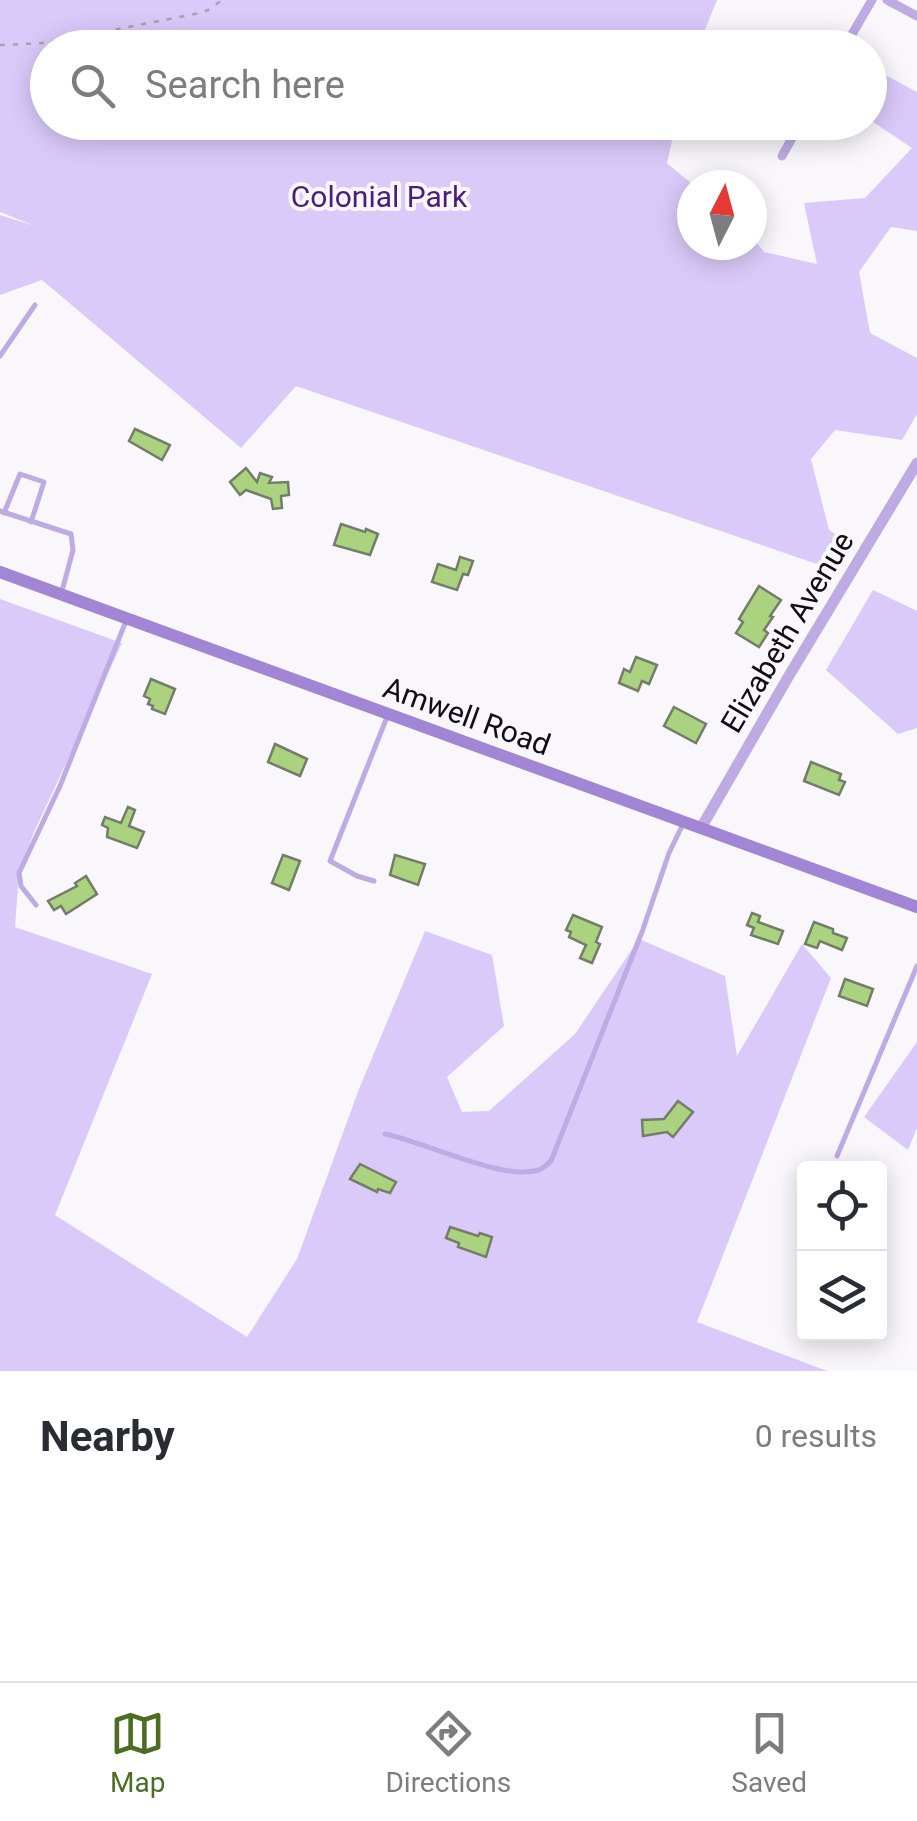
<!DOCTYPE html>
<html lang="en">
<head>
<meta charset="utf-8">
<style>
  body { margin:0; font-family:Roboto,sans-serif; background:#f7f7f7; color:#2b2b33 }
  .controls { position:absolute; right:30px; bottom:30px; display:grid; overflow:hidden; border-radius:10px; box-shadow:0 5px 25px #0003 }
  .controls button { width:90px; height:90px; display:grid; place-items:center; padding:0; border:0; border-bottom:2px solid #e1e1e2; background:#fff; color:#2b2b33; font:50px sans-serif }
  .compass { position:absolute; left:677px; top:170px; width:90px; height:90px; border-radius:50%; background:#fff; box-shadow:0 5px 25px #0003; rotate:6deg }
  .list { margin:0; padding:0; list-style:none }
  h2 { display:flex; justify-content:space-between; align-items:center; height:130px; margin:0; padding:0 40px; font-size:42px }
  h2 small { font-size:32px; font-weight:400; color:#7c7c81 }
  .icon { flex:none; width:55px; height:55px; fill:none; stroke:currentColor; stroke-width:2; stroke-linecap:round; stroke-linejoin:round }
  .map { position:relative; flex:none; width:917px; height:1371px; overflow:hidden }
  .search { position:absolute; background:#fff; box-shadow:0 5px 25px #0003; left:30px; right:30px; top:30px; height:110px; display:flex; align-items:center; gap:25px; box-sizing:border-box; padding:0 35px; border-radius:55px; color:#7c7c81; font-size:38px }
  .sheet { height:310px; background:#fff }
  nav { display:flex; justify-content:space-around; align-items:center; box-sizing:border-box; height:140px; border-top:2px solid #e1e1e2; background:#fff; font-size:28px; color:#7c7c81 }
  nav a { display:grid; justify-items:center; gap:5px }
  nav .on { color:#4d6d23 }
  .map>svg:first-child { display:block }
  .green { fill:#dacafa }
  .building { fill:#abd27f; stroke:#737d69; stroke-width:2.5 }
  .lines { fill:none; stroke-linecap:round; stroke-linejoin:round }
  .path { stroke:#a7a4aa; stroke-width:2.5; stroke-dasharray:5 8; stroke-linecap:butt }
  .service { stroke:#beabe3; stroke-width:5 }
  .minor { stroke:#beabe3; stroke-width:9 }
  .tertiary { stroke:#beabe3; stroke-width:11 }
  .secondary { stroke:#a385d6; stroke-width:12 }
  .labels { text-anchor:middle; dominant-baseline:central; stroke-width:8; stroke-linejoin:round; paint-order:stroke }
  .park-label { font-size:30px; fill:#4a1f7c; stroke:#f9f7fc }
  .street-label { font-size:30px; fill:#100d15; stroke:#f9f7fc }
</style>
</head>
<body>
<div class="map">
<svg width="917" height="1371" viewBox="0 0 917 1371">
  <rect width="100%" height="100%" fill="#f9f7fc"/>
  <g class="green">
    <polygon points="0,0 717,0 698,47 48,48 48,122 676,123 667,163 693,185 692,245 752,245 752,237 764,252 817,264 804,203 865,198 912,148 870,120 870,67 917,92 917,231 891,227 859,272 870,333 917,358 917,414 902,440 835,430 811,459 829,530 843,539 826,567 296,386 241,448 42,280 0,295 0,215 35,226 0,212"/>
    <polygon points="873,590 917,611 917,728 898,734 826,670"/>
    <polygon points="0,599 122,643 34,832 19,873 15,927 152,974 55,1215 247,1337 297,1259 359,1089 425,931 492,955 504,1026 447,1077 462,1112 489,1111 575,1034 639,939 725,976 737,1056 802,944 831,978 697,1322 827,1371 0,1371"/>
    <polygon points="917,1042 917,1128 908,1150 864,1117"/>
  </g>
  <g class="building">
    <polygon points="135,429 170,445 162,460 129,441"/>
    <polygon points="246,468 257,482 260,473 272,477 269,483 288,482 289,495 281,496 282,508 273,509 271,499 246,490 240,495 230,482"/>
    <polygon points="341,524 365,532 366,529 378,534 370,555 334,545"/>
    <polygon points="460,557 473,561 468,575 463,574 457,590 432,582 438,564 456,570"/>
    <polygon points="759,586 781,600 770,616 773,617 764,630 768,633 759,647 736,633 743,622 739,619"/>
    <polygon points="636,657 657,665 649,684 642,681 638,691 619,683 624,669 630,672"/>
    <polygon points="151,679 175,689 165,714 152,709 153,706 148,704 150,699 144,696"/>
    <polygon points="674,707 706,724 696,743 664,726"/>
    <polygon points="275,744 307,759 300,776 268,762"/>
    <polygon points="811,762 841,774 839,780 845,782 839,795 804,781"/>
    <polygon points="128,807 135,810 129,826 144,832 137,848 107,837 108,828 102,825 105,817 121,823"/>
    <polygon points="283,855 300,861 289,890 272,883"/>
    <polygon points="395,855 425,864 418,885 390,875"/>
    <polygon points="86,876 97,894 66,914 61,906 54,910 48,901 77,886 75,883"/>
    <polygon points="752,913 760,916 758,922 783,931 778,944 751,935 754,928 747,925"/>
    <polygon points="573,915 602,927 596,942 600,944 592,963 580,958 586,945 569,937 571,932 566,930"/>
    <polygon points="814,922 833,929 833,933 847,938 842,950 820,941 817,948 805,944"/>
    <polygon points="845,979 873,989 867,1006 839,996"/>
    <polygon points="678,1101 693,1112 673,1137 667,1132 643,1136 642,1120 664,1119"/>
    <polygon points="360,1164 396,1182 390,1193 378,1189 377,1192 350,1179"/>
    <polygon points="450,1227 478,1236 480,1233 492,1237 486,1257 458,1247 459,1243 446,1238"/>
  </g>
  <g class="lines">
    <polyline class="path" points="0,45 46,43 200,13 208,10 222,0"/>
    <g class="service">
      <polyline points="0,356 35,305"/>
      <polyline points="0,511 71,534 73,550 62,591"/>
      <polyline points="4,513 20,474 44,482 31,522"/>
      <polyline points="374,881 357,876 330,861 387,717"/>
      <polyline points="36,905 21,886 19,873 60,786 126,621"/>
      <path d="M385,1134C426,1142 501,1181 539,1170C544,1168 546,1165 551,1161L642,932L669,853L683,824"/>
      <polyline points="837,1156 917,966"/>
    </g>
    <g class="minor">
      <polyline points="887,0 917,16"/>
      <polyline points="844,48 872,0"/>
      <polyline points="782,156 801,122"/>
    </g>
    <polyline class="tertiary" points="701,828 787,679 917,463"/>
    <polyline class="secondary" points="0,572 917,907"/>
  </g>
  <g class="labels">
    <g class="park-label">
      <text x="379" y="196">Colonial Park</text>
    </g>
    <g class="street-label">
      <text transform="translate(787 632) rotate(-59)">Elizabeth Avenue</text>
      <text transform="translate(467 716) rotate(20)">Amwell Road</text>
    </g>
  </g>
</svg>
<div class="controls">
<button><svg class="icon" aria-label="locate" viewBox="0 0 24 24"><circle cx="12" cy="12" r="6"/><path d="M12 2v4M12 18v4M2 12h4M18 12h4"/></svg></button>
<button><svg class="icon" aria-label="layers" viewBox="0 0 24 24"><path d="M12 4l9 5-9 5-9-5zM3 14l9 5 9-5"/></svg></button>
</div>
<svg class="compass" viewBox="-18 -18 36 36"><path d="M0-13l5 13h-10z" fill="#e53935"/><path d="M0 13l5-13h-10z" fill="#7c7c81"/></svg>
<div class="search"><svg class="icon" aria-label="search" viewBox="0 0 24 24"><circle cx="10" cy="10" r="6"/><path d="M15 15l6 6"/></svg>Search here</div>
</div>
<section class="sheet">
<h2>Nearby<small>0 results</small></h2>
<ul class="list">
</ul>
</section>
<nav>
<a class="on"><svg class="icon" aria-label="map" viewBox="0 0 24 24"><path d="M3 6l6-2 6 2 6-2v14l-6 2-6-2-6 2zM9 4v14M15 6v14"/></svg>Map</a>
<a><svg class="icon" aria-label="directions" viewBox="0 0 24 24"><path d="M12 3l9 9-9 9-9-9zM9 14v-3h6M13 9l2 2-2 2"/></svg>Directions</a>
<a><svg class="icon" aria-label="saved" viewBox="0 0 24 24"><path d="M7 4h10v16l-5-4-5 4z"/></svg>Saved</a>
</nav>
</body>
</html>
